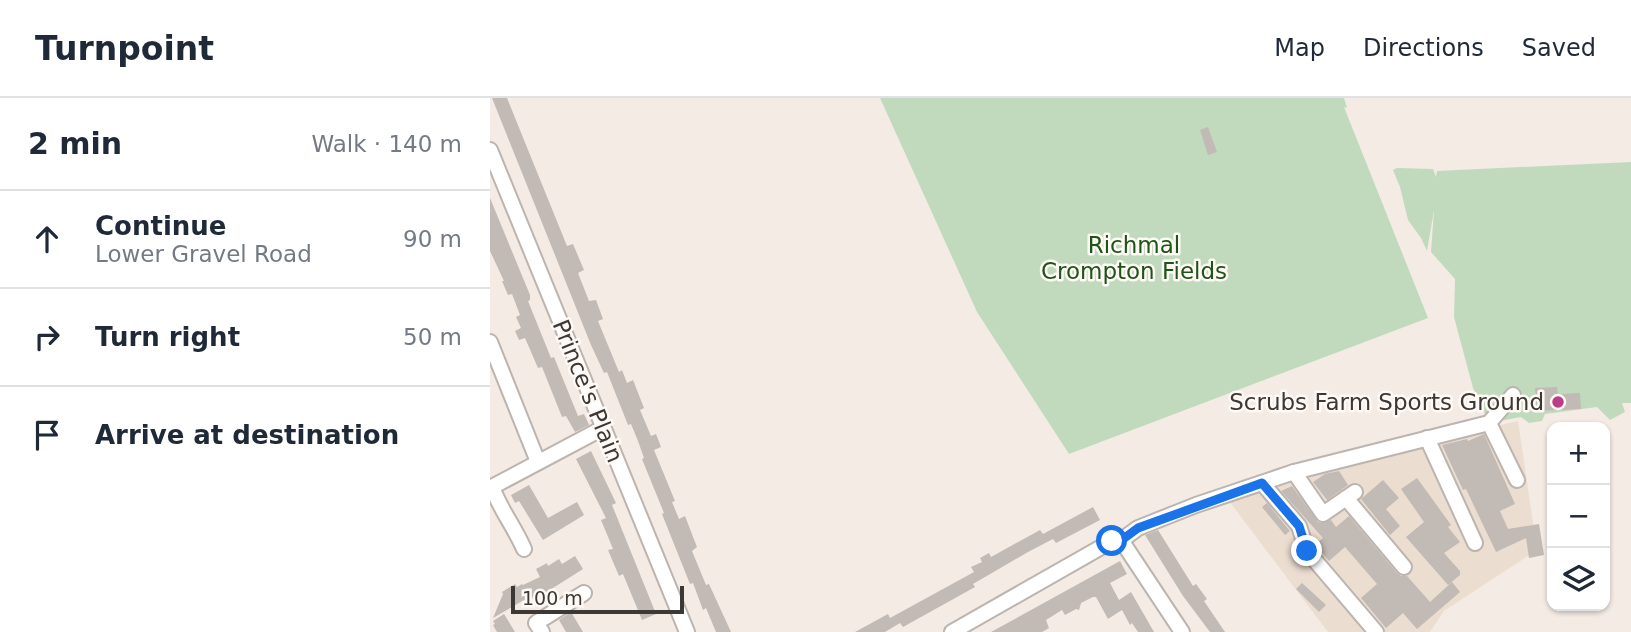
<!DOCTYPE html>
<html lang="en">
<head>
<meta charset="utf-8">
<style>
  body { margin:0; font-family:"DejaVu Sans",sans-serif; background:#f6f6f7; color:#1f2937 }
  .controls { position:absolute; right:21px; bottom:21px; display:grid; overflow:hidden; border-radius:14px; box-shadow:0 2px 5px #0004 }
  .controls button { width:63px; height:63px; display:grid; place-items:center; padding:0; border:0; border-bottom:2px solid #e0e1e3; background:#fff; color:#1f2937; font:35px sans-serif }
  .scale { position:absolute; left:21px; bottom:18px; width:173px; box-sizing:border-box; padding-left:7px; border:4px solid #3b3835; border-top:0; font-size:19px; line-height:24px; white-space:nowrap; color:#3b3835; -webkit-text-stroke:5px #fef9f5; paint-order:stroke }
  .stop { position:absolute; width:21px; height:21px; margin:-16px; border:5px solid #1a73e8; border-radius:50%; background:#fff }
  .stop.end { background:#1a73e8; border-color:#fff; box-shadow:0 2px 7px #0008 }
  .list { margin:0; padding:0; list-style:none }
  h2 { display:flex; justify-content:space-between; align-items:center; height:91px; margin:0; padding:0 28px; font-size:30px }
  h2 small { font-size:23px; font-weight:400; color:#747a83 }
  .list li { display:grid; grid-template-columns:46px 1fr auto; gap:21px; align-items:center; box-sizing:border-box; height:98px; padding:0 28px; border-top:2px solid #e0e1e3 }
  .list b { display:block; font-size:26px; white-space:nowrap }
  .list p { margin:0; font-size:23px; white-space:nowrap; color:#747a83 }
  .list em { font-size:23px; font-style:normal; color:#747a83 }
  .icon { flex:none; width:38px; height:38px; fill:none; stroke:currentColor; stroke-width:2; stroke-linecap:round; stroke-linejoin:round }
  .map { position:relative; flex:none; width:1141px; height:534px; overflow:hidden }
  header { display:flex; align-items:center; gap:42px; box-sizing:border-box; height:98px; padding:0 35px; background:#fff; border-bottom:2px solid #e0e1e3 }
  header strong { font-size:33px }
  nav { display:flex; gap:38px; margin-inline-start:auto; font-size:24px }
  main { display:flex }
  aside { flex:1; background:#fff }
  .map>svg:first-child { display:block }
  .built { fill:#ecddd1 }
  .green { fill:#c1dabd }
  .building { fill:#c2bab4 }
  .lines { fill:none; stroke-linecap:round; stroke-linejoin:round }
  .minor-casing { stroke:#bcb4ae; stroke-width:18 }
  .minor { stroke:#fff; stroke-width:14 }
  .route { stroke:#1a73e8; stroke-width:9 }
  .poi-dot { fill:#bc3c87; stroke:#fef9f5; stroke-width:2.5 }
  .labels { text-anchor:middle; dominant-baseline:central; stroke-width:5; stroke-linejoin:round; paint-order:stroke }
  .park-label { font-size:23px; fill:#1d5417; stroke:#fef9f5 }
  .street-label { font-size:23px; fill:#3b3835; stroke:#fef9f5 }
  .poi-label { font-size:23px; fill:#3b3835; stroke:#fef9f5; text-anchor:end }
</style>
</head>
<body>
<header>
<strong>Turnpoint</strong>
<nav><a>Map</a><a>Directions</a><a>Saved</a></nav>
</header>
<main>
<aside>
<h2>2 min<small>Walk · 140 m</small></h2>
<ul class="list">
<li><svg class="icon" aria-label="ahead" viewBox="0 0 24 24"><path d="M12 20V5M6 11l6-6 6 6"/></svg><div><b>Continue</b><p>Lower Gravel Road</p></div><em>90 m</em></li>
<li><svg class="icon" aria-label="right" viewBox="0 0 24 24"><path d="M7 20v-9h11M14 6l5 5-5 5"/></svg><div><b>Turn right</b></div><em>50 m</em></li>
<li><svg class="icon" aria-label="arrive" viewBox="0 0 24 24"><path d="M6 21V4h12l-3 4 3 4H6"/></svg><div><b>Arrive at destination</b></div></li>
</ul>
</aside>
<div class="map">
<svg width="1141" height="534" viewBox="0 0 1141 534">
  <rect width="100%" height="100%" fill="#f4ebe4"/>
  <polygon class="built" points="1028,323 1047,452 954,513 940,534 838,534 739,403 844,366"/>
  <g class="green">
    <polygon points="390,0 854,0 857,10 854,9 938,220 579,356 487,214"/>
    <polygon points="1141,64 1141,305 1132,305 1135,314 1120,322 1107,309 1055,316 1052,323 1039,325 1031,319 999,325 983,290 964,219 965,181 941,154 944,112 937,153 931,140 918,122 910,89 903,72 907,70 943,71 946,79 947,73"/>
  </g>
  <g class="building">
    <polygon points="2,0 17,0 77,148 83,146 94,172 88,175 99,203 106,202 113,221 108,223 129,274 132,272 137,285 143,282 154,310 150,312 161,338 166,336 171,349 164,352 185,403 182,404 189,421 195,418 207,449 202,453 216,487 219,486 241,534 226,534 216,510 213,512 203,485 200,486 172,416 174,415 152,361 154,360 148,343 141,326 138,327 117,274 114,275 101,247"/>
    <polygon points="718,29 727,54 718,57 710,32"/>
    <polygon points="0,100 40,197 40,202 38,203 61,260 64,259 88,318 94,316 99,327 85,334 76,318 72,319 52,269 48,270 35,240 29,242 25,233 31,230 26,219 30,217 22,196 18,197 12,183 14,183 0,153"/>
    <polygon points="1067,289 1068,296 1090,295 1091,311 1047,313 1045,290"/>
    <polygon points="994,336 1025,406 1010,413 1018,431 1049,426 1054,457 1039,460 1036,440 1006,454 976,391 973,392 952,347 977,341 978,343"/>
    <polygon points="101,353 126,405 122,407 166,516 152,522 133,476 129,478 118,452 123,451 111,422 116,420 86,361"/>
    <polygon points="849,373 858,387 837,402 823,384 835,376"/>
    <polygon points="927,380 961,427 958,429 970,444 954,455 970,473 970,477 958,487 916,439 934,424 911,391"/>
    <polygon points="893,382 909,400 896,411 910,428 900,437 871,401"/>
    <polygon points="39,387 58,420 87,404 94,417 53,442 29,403 25,405 21,397"/>
    <polygon points="802,388 828,424 834,425 841,422 846,429 859,418 907,475 911,478 917,478 940,504 962,484 970,494 927,531 913,515 896,530 871,500 887,486 855,449 839,463 825,447 833,440 791,393"/>
    <polygon points="777,405 800,433 795,437 772,409"/>
    <polygon points="603,409 610,422 566,445 563,441 538,454 483,486 485,489 413,529 410,525 395,534 365,534 398,516 400,520 484,474 481,469 492,464 490,460 499,455 501,459 550,432 553,436"/>
    <polygon points="668,432 703,488 706,486 717,501 714,503 735,534 720,534 693,498 655,437"/>
    <polygon points="85,458 93,471 44,502 41,498 3,520 13,496 12,494 25,486 27,489 32,486 33,487 50,479 46,471 57,465 58,468 69,461 72,466"/>
    <polygon points="630,463 637,476 620,485 629,502 641,494 664,534 648,534 642,525 640,527 632,512 618,521 606,499 603,499 591,505 589,512 586,511 575,517 572,512 556,522 559,530 552,534 501,534"/>
    <polygon points="812,485 836,507 829,514 806,491"/>
    <polygon points="81,514 93,534 76,534 69,522"/>
    <polygon points="14,516 25,534 7,534 3,527 5,526 3,523"/>
  </g>
  <g class="lines">
    <g class="minor-casing">
      <g id="minor">
        <polyline points="0,52 197,534"/>
        <polyline points="0,244 48,364"/>
        <polyline points="999,325 1027,382"/>
        <polyline points="937,340 985,445"/>
        <polyline points="804,374 833,416 865,394"/>
        <polyline points="772,385 809,428 817,453 886,534"/>
        <path d="M2,389C11,413 24,428 34,451"/>
        <polyline points="0,390 113,330"/>
        <polyline points="856,400 914,469"/>
        <polyline points="629,444 635,448 692,534"/>
        <polyline points="52,534 46,525 94,495"/>
        <polyline points="462,534 622,443 629,444 648,430 706,407 804,374 999,325 1023,297"/>
      </g>
    </g>
    <use href="#minor" class="minor"/>
  </g>
  <g class="lines">
    <polyline class="route" points="622,443 629,444 648,430 772,385 809,428 817,453"/>
  </g>
  <circle class="poi-dot" cx="1068" cy="304" r="7"/>
  <g class="labels">
    <g class="park-label">
      <text x="644" y="147">Richmal<tspan x="644" dy="26">Crompton Fields</tspan></text>
    </g>
    <g class="street-label">
      <text transform="translate(98 293) rotate(68)">Prince's Plain</text>
    </g>
    <g class="poi-label">
      <text x="1054" y="304">Scrubs Farm Sports Ground</text>
    </g>
  </g>
</svg>
<div class="controls">
<button>+</button>
<button>−</button>
<button><svg class="icon" aria-label="layers" viewBox="0 0 24 24"><path d="M12 4l9 5-9 5-9-5zM3 14l9 5 9-5"/></svg></button>
</div>
<div class="scale">100 m</div>
<div class="stop" style="left:622px;top:443px"></div>
<div class="stop end" style="left:817px;top:453px"></div>
</div>
</main>
</body>
</html>
